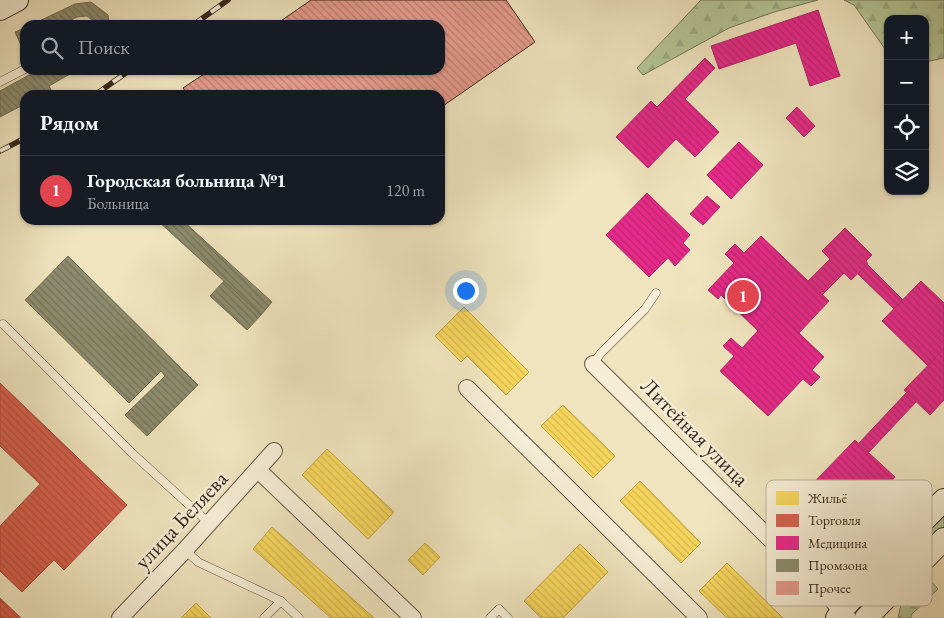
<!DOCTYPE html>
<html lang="ru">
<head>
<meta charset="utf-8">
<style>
  body { margin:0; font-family:"EB Garamond",serif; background:#242831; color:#f1f3f6 }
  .controls { position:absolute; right:15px; top:15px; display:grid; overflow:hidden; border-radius:10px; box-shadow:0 1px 4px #0004 }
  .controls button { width:45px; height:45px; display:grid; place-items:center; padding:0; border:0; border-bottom:1px solid #363941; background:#171b24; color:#f1f3f6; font:25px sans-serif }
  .you { position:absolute; left:465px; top:290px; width:18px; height:18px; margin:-12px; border:4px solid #fff; border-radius:50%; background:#1a73e8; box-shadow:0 0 0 8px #1a73e833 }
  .badge { display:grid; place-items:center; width:32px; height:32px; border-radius:50%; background:#ea580c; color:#fff; font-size:16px; font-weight:700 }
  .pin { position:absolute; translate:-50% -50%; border:2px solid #fff; box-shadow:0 1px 5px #0006 }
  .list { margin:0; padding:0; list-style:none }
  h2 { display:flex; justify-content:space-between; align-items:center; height:65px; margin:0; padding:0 20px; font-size:21px }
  h2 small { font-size:16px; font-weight:400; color:#9ea1a6 }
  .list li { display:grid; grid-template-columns:32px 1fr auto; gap:15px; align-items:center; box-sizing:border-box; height:70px; padding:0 20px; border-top:1px solid #363941 }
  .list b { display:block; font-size:19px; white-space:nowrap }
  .list p { margin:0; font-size:16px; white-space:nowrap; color:#9ea1a6 }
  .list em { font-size:16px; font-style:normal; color:#9ea1a6 }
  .icon { flex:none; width:28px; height:28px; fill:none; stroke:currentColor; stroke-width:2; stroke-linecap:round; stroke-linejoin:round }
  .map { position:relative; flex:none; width:944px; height:618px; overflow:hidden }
  .search { position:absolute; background:#171b24; box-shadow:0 1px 4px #0004; left:20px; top:20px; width:425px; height:55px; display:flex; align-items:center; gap:12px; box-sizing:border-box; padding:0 18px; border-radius:15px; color:#9ea1a6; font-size:19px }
  .panel { position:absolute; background:#171b24; box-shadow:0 1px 4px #0004; left:20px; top:90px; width:425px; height:135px; border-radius:15px }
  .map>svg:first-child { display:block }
  .forest { fill:url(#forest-firs); stroke:#76765a }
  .park { fill:url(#park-crowns); stroke:#76765a }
  .homes { fill:url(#homes-back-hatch); stroke:#bda14a }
  .shops { fill:url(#shops-back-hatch); stroke:#a74f3f }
  .health { fill:url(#health-back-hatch); stroke:#b2286a }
  .industry { fill:url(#industry-back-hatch); stroke:#736e56 }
  .building { fill:url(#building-back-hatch); stroke:#38271f }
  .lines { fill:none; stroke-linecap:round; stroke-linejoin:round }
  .lane-casing { stroke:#665647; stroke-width:9 }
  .street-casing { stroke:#665647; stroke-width:18 }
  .secondary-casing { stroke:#38271f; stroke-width:24 }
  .lane { stroke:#f5edd5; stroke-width:8 }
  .street { stroke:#f5edd5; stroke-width:16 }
  .secondary { stroke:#f5edd5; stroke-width:22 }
  .rail-casing { stroke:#38271f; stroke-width:5.5 }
  .rail { stroke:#f5edd5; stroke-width:4; stroke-dasharray:11; stroke-linecap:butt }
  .labels { text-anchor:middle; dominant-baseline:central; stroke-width:5; stroke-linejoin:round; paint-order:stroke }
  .street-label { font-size:22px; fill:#38271f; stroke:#f5edd5 }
  .key { fill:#f5edd5; stroke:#bcb29e; stroke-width:1 }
  .key-label { font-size:14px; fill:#38271f }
</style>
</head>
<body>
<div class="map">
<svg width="944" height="618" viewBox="0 0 944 618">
  <defs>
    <pattern id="forest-firs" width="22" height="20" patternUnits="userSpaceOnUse" patternTransform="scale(1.25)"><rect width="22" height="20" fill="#b4c596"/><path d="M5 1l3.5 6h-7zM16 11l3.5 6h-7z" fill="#9ca981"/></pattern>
    <pattern id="park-crowns" width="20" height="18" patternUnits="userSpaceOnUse" patternTransform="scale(1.25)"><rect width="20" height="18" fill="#b4c596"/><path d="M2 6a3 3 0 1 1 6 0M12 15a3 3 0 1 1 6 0" fill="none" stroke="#9ca981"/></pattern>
    <pattern id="homes-back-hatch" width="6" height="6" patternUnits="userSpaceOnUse" patternTransform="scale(1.25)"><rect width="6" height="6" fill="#f6d55c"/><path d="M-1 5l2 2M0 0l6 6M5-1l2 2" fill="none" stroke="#d4b750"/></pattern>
    <pattern id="shops-back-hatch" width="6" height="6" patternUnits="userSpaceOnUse" patternTransform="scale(1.25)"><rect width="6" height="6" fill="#d6604d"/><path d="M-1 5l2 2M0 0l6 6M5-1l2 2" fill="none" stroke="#af4f3f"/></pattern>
    <pattern id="health-back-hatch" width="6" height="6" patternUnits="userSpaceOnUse" patternTransform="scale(1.25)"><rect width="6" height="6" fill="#e7298a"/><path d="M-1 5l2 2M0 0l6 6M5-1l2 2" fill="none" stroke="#bc2370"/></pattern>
    <pattern id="industry-back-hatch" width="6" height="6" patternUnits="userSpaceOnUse" patternTransform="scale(1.25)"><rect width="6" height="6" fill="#8c8c6e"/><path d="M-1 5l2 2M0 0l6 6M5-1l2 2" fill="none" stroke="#73725a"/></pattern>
    <pattern id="building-back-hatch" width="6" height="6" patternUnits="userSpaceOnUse" patternTransform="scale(1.25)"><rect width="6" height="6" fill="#e49a8c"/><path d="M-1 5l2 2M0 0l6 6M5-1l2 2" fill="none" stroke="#ba7e72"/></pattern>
  </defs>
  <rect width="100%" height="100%" fill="#efe4be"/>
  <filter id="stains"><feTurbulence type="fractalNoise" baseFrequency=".004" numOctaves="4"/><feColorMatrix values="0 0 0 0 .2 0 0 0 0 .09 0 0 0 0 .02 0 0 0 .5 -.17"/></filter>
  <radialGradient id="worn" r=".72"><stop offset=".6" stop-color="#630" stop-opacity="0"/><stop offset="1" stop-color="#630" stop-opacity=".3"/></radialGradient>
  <g class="forest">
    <polygon points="701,0 818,0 774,12 729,28 643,75 637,68"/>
    <polygon points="844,0 944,0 944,58 925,62 925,19 888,19 888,50 885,49 854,5"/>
    <polygon points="908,577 921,589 930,580 938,589 911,615 911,618 898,618 901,604 895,591"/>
  </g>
  <polygon class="park" points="944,514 944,529 864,606 865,596"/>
  <g class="homes">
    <polygon points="464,307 529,372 506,395 467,356 461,362 435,336"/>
    <polygon points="563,405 615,456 593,478 541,426"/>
    <polygon points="327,449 394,512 368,539 302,475"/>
    <polygon points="640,481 701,543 681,563 620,501"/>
    <polygon points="272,527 374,618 331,618 253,549"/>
    <polygon points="425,543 440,557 423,575 408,560"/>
    <polygon points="580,544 608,572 563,618 541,618 524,601"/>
    <polygon points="727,563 783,618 727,618 699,591"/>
    <polygon points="196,603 211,618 181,618"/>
  </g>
  <g class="shops">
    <polygon points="0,383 127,505 64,570 54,560 22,592 0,571 0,526 40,484 0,446"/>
    <polygon points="0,598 21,618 0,618"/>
  </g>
  <g class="health">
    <polygon points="818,10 840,76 810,86 796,43 719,69 711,46"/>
    <polygon points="705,58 715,68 685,99 719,132 695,157 676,139 648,168 616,137 651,101 657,107"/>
    <polygon points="797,107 815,126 804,137 786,118"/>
    <polygon points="739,142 763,165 731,199 707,175"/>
    <polygon points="647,193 690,235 683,243 690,250 675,266 668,258 649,277 606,235"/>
    <polygon points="707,196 720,207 703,225 690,214"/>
    <polygon points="845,228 872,255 866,261 868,264 851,280 844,273 822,295 808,281 830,259 822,251"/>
    <polygon points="761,236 829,301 799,333 776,311 758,331 721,295 718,299 708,290 734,263 725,254 735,244 744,253"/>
    <polygon points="867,264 903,300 894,309 858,274"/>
    <polygon points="921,281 944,303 944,349 928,366 882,321"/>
    <polygon points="776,311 824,357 812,370 820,377 811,386 803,379 768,416 720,371 734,356 723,346 731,338 742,348"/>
    <polygon points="944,349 944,400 930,415 904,390"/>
    <polygon points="907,392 916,402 869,452 859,443"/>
    <polygon points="855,440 895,477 877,496 861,480 829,513 846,529 829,547 789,508"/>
  </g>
  <g class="industry">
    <polygon points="91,2 108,15 109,25 96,25 95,22 87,16 77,17 61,25 31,25 75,4"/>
    <polygon points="25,28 25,43 21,45 15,32"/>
    <polygon points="38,70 77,70 49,86 51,90 41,95 25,95 25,104 0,117 0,91"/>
    <polygon points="157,220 182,220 272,302 261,315"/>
    <polygon points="68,256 198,385 147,436 125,415 165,376 161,371 129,403 25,300"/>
    <polygon points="224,281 261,315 247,330 210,296"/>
  </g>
  <polygon class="building" points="311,0 506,0 535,42 440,108 440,95 188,95 183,88 210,70 440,70 440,25 275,25"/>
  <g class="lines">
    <g class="lane-casing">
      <g id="lane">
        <polyline points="0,82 25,69"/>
        <polyline points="3,324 132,453 209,523"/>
        <polyline points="593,364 601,353 645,309 656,293"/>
        <polyline points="185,550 198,562 281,601 299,618"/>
        <polyline points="264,618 281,601"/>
        <polyline points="490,618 499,609 508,618"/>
      </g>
    </g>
    <g class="street-casing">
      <g id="street">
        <polyline points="593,364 842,610 848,618"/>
        <polyline points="467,388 699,618"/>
        <polyline points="258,470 413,618"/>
        <polyline points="120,618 185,550 274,451"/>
      </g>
    </g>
    <g class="secondary-casing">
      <g id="secondary">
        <polyline points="0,9 17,0"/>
        <polyline points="837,618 842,610 896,548 944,500"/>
        <polyline points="866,618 944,539"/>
      </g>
    </g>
    <use href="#lane" class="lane"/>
    <use href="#street" class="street"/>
    <use href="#secondary" class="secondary"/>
    <g class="rail-casing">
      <g id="rail">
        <polyline points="193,25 228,0"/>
        <polyline points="95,95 130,70"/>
        <polyline points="0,151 25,138"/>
      </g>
    </g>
    <use href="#rail" class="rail"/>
  </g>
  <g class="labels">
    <g class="street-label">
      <text transform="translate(695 432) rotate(45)">Литейная улица</text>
      <text transform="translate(181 520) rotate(-47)">улица Беляева</text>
    </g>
  </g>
  <rect x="766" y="480" width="166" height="126" rx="8" class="key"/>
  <rect x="776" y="491" width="23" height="14" fill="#f6d55c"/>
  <rect x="776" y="514" width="23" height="13" fill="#d6604d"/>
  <rect x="776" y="536" width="23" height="14" fill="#e7298a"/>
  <rect x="776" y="559" width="23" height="13" fill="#8c8c6e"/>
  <rect x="776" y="581" width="23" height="14" fill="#e49a8c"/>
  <g class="key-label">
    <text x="808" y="503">Жильё</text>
    <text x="808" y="525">Торговля</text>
    <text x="808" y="548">Медицина</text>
    <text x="808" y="570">Промзона</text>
    <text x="808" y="593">Прочее</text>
  </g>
  <rect width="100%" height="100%" filter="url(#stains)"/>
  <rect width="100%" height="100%" fill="url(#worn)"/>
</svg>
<div class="controls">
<button>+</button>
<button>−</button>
<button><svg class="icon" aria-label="locate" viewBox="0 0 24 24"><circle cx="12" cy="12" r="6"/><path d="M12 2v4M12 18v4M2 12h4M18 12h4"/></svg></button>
<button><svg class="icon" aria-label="layers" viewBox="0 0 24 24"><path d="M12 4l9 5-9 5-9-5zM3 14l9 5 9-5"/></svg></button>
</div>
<div class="you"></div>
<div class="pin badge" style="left:743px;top:296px;background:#e0444e">1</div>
<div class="search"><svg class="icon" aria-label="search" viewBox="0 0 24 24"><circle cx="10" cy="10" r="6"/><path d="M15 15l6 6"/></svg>Поиск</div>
<section class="panel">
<h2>Рядом<small></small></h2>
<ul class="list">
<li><span class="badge" style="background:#e0444e">1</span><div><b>Городская больница №1</b><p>Больница</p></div><em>120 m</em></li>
</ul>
</section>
</div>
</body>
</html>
